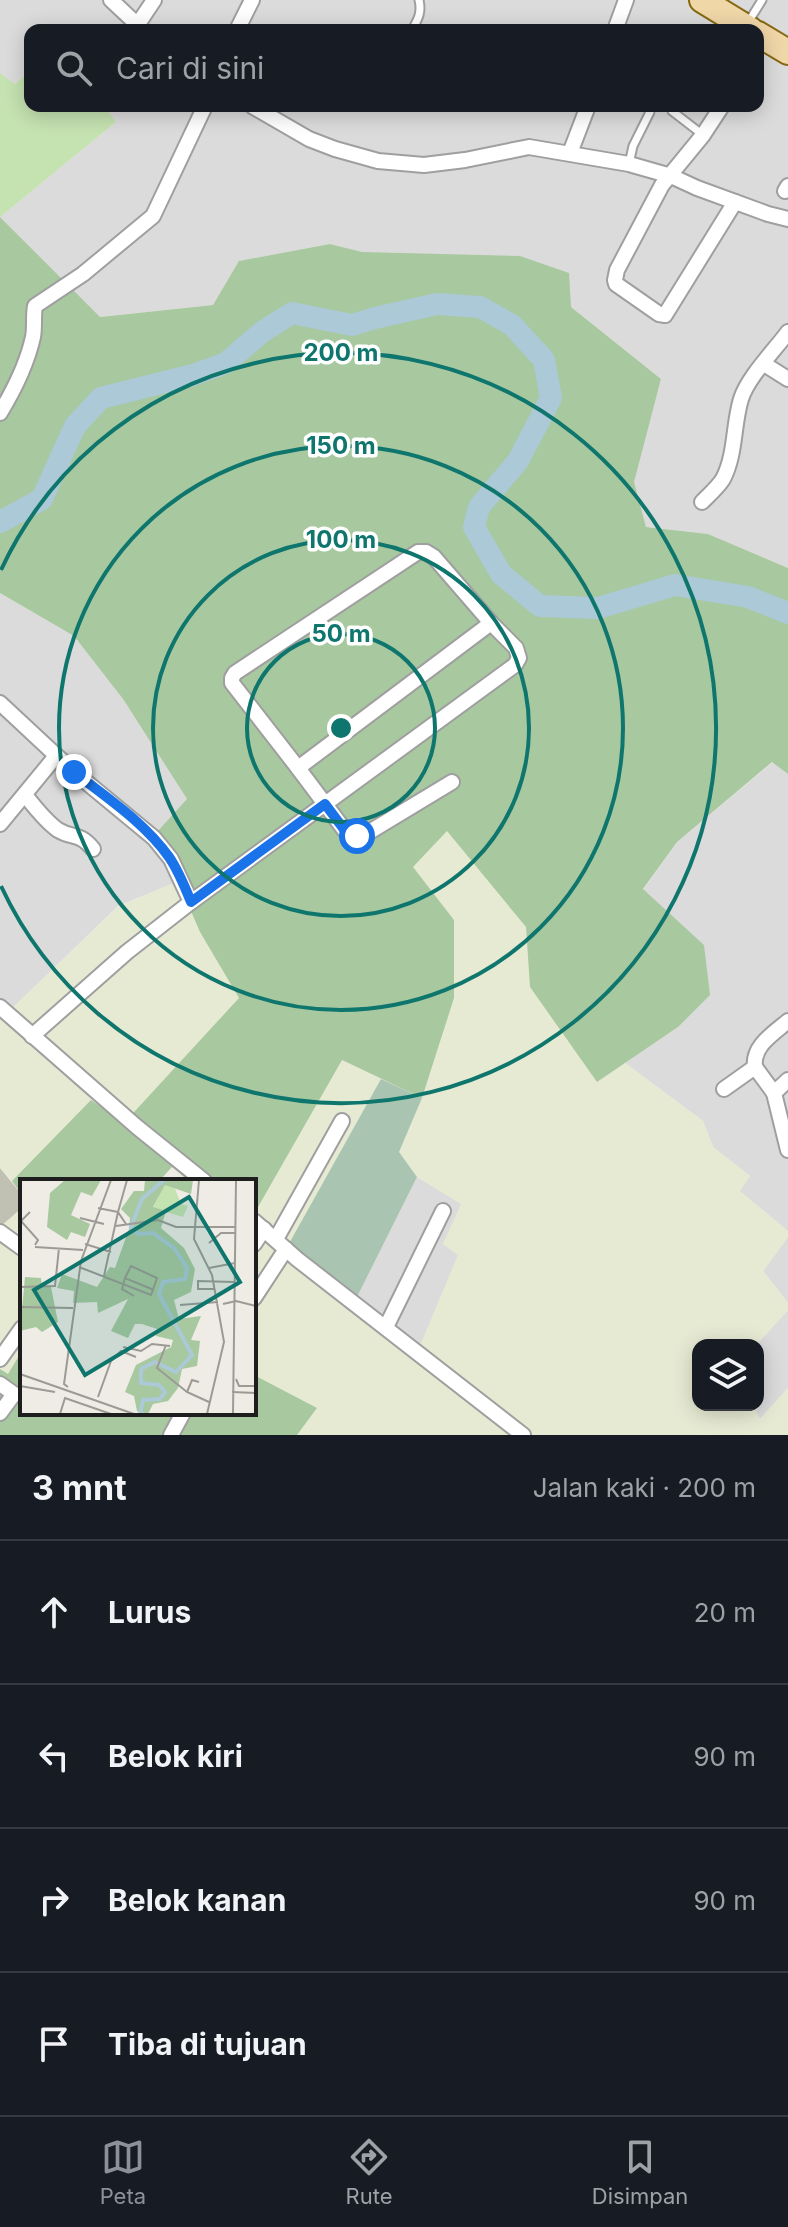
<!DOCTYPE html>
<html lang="id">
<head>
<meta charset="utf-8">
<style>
  body { margin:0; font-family:Inter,sans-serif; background:#242831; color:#f1f3f6 }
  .controls { position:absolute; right:24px; bottom:24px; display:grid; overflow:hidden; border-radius:16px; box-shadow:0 4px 20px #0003 }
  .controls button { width:72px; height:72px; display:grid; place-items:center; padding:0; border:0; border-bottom:2px solid #363941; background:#171b24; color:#f1f3f6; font:40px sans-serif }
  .stop { position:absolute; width:24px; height:24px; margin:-18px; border:6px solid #1a73e8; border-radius:50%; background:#fff }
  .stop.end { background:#1a73e8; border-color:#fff; box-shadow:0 2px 8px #0008 }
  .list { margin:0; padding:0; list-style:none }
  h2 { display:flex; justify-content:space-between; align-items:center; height:104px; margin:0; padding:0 32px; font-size:34px }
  h2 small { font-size:26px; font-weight:400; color:#9ea1a6 }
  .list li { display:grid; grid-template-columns:52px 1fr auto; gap:24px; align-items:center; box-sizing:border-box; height:144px; padding:0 32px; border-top:2px solid #363941 }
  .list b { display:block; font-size:30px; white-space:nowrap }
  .list em { font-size:26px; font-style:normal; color:#9ea1a6 }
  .icon { flex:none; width:44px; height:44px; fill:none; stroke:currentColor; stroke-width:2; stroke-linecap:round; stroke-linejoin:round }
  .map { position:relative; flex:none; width:788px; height:1435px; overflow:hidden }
  .search { position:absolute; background:#171b24; box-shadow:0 4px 20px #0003; left:24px; right:24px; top:24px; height:88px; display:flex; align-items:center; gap:20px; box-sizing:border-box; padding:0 28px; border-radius:16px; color:#9ea1a6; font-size:30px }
  .sheet { height:680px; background:#171b24 }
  nav { display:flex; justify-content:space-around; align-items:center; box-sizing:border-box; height:112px; border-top:2px solid #363941; background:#171b24; font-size:22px; color:#9ea1a6 }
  nav a { display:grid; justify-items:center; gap:4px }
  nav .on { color:#8c9099 }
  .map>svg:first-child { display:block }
  .residential { fill:#dcdbdb }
  .construction { fill:#c0c1b2 }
  .farmland { fill:#e7ead3 }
  .grass { fill:#c5e2b1 }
  .forest { fill:#a8c89f }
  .cemetery { fill:#a9c4b0 }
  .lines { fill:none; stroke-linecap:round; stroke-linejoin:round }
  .river { stroke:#abc9d6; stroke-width:22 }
  .lane-casing { stroke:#9f9f9f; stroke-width:11 }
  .street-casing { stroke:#9f9f9f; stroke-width:18 }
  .primary-casing { stroke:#866912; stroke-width:28 }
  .lane { stroke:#fff; stroke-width:7 }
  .street { stroke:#fff; stroke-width:14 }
  .primary { stroke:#f0d7a8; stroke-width:24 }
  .route { stroke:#1a73e8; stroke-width:10 }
  .ring { fill:none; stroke:#0f766e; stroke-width:4 }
  .inset-river { fill:none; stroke:#abc9d6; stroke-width:4 }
  .inset-road { fill:none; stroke:#9b9a95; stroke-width:2 }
  .view { fill:#0f766e; fill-opacity:0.15; stroke:#0f766e; stroke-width:4 }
  .inset-edge { fill:none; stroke:#1e1e1e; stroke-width:4 }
  .centre { fill:#0f766e; stroke:#fff; stroke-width:4 }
  .ring-label { font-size:24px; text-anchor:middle; font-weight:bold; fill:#0f766e; stroke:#fff; stroke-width:7; stroke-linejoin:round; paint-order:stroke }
</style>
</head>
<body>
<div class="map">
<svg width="788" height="1435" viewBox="0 0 788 1435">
  <rect width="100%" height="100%" fill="#eeece5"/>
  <g class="residential">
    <polygon points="0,0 788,0 788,568 708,534 646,527 633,482 661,379 571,307 330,244 240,261 213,305 99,317 0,217 116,122 105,106 758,106 758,30 30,30 30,71 15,84 0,73"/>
    <polygon points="0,593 74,636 123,699 187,799 179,881 118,906 0,1020"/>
    <polygon points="773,762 788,774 788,1231 739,1191 750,1176 713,1147 703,1121 625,1063 678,1027 704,945 643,890 677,842"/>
    <polygon points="417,1177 462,1204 443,1244 459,1255 414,1361 352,1307"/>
    <polygon points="788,1237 788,1303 763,1271"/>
    <polygon points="788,1310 788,1388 760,1419 752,1405 758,1405 758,1345 756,1345"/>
  </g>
  <polygon class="construction" points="0,1168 22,1195 22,1208 0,1227"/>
  <g class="farmland">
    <polygon points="447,830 526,927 530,987 598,1081 625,1063 703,1121 713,1147 750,1176 740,1191 788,1231 788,1237 763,1271 788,1303 788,1310 756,1345 698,1345 698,1405 752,1405 760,1419 788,1388 788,1435 297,1435 317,1408 254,1375 254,1214 342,1060 381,1079 287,1249 414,1360 458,1255 443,1244 461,1204 417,1177 399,1152 422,1098 454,998 454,920 413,867"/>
    <polygon points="179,881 200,932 240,998 124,1124 91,1101 12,1181 0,1168 0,1020 119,906"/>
    <polygon points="22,1208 22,1351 8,1374 0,1369 0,1227"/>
  </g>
  <polygon class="grass" points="30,71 30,106 105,106 116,122 0,217 0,73 15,84"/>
  <g class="forest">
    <polygon points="0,217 100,317 213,305 239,261 330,244 362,252 520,256 569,273 571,307 661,379 634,482 646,527 708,534 788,568 788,774 772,762 677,842 643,889 704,945 710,995 678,1027 597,1082 530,987 526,927 447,831 413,867 454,920 454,998 422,1098 342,1060 254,1214 254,1181 189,1181 172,1167 159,1181 22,1181 22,1195 12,1181 91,1100 124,1123 239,998 200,932 157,832 187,799 123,699 74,636 0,593"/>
    <polygon points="22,1351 22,1413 254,1413 254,1375 317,1408 297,1435 0,1435 0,1369 8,1374"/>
  </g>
  <polygon class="cemetery" points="381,1079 422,1098 399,1152 417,1177 352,1307 286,1249"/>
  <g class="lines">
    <polyline class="river" points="0,522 42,499 75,426 101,398 193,375 226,363 262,332 292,313 352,325 375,318 437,304 480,307 512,325 544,360 551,398 518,461 479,507 474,527 501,574 540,606 598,608 675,585 748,597 788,613"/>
    <g class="lane-casing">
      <g id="lane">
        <polyline points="749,21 762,0"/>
        <path d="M412,30C418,19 422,13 419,0"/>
        <polyline points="672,111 703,135"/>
        <polyline points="629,164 633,146 650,112"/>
      </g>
    </g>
    <g class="street-casing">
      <g id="street">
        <polyline points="111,0 143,30"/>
        <polyline points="138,24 154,0"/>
        <polyline points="237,30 252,0"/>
        <polyline points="615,30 626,0"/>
        <polyline points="252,106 309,139 335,149 378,161 424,165 465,160 529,147 629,164 671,176 697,188 768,214 788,219"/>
        <polyline points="722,106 703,135 662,185 617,270 615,280 616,284 659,314 665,315 735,202"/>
        <polyline points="570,153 588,106"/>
        <polyline points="785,191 788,186"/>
        <polyline points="764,364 788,379"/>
        <path d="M0,413C14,390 27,364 33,337C35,327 33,316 35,306L83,274L153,216L205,106"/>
        <path d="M702,502C709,495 718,487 723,479C736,454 733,425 741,399C748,377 774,351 788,332"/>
        <polyline points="0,703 74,772 154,838 171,859 191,902"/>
        <polyline points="452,782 366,834 357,836 346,832 298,768 491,623"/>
        <path d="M25,795C35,807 45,821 58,830C73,839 79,832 93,849"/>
        <polyline points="0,824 56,756"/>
        <polyline points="0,1007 137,1127 204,1181"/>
        <polyline points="32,1036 127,952 191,902 515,665 519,658 516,648 491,623 434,557 426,552 418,552 235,673 232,678 232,683 298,768"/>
        <path d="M755,1067C752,1046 774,1033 788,1021"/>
        <polyline points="788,1080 774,1093 788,1150"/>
        <polyline points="724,1089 755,1067 774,1093"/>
        <polyline points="254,1221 297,1259 523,1435"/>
        <polyline points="0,1232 22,1248"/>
        <polyline points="276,1239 342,1121"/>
        <polyline points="254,1244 264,1229"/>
        <polyline points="254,1298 286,1249"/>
        <polyline points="386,1327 443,1211"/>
        <polyline points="0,1359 22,1328"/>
        <polyline points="0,1384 14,1394 0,1413"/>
        <polyline points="171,1435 183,1413"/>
      </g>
    </g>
    <g class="primary-casing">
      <g id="primary">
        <polyline points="702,0 751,30"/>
        <polyline points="758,34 788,52"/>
      </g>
    </g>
    <use href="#lane" class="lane"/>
    <use href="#street" class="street"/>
    <use href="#primary" class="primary"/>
  </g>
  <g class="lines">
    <path class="route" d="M74,772C107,798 144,822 169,857C178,870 185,887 191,902L325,804L346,832L357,836"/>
  </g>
  <g class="ring">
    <circle cx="341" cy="728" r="94"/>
    <circle cx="341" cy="728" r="188"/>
    <circle cx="341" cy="728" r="282"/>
    <path d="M1 570A375 375 0 1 1 1 886"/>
  </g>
  <g transform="translate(20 1179)">
    <rect width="236" height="236" fill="#eeece5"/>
    <path d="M145,5L154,7L161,25L168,27L163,38L133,29Z" fill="#c5e2b1"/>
    <path d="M45,1H81L72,17L61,13L51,36L70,45L65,58L51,53L47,61L27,48L30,14ZM125,1H173L171,15L145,6L133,28L146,32L141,49L164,69L175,90L171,113L154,121L159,140L181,137L171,161L180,162L177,187L162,190L158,209L148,222L133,225L128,235L117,232L114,217L105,213L116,186L151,168L153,161L136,157L137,150L122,145H115L108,159L91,152L108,120L78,134L77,123L53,124L54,112L37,109L42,95L77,108L90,88L95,89L109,50L110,39L101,30L114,12H124ZM5,98L21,99L22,107L31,108L38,143L22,153L16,148L0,152Z" fill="#a8c89f"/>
    <path class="inset-river" d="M120,235L123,221L140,220L145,213L139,206L121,204V190L135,183L156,193L172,176L139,115L143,103L165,100L167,89L154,69L133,54L118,55L111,48L122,20L144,1"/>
    <path class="inset-road" d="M179,1L174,60L192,96L204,163L187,235M78,29L98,33L84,97M10,33L1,42L18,61L15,66M60,39L84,45M106,45L98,33L107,1M96,47L138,41L156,48H215M189,64L201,54H215M65,65L91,73M15,68L63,71M59,88L131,116L137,99L111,87L105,99M189,89L215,84M0,108L35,107L39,69M195,110H178V102L214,103M114,117L102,110L105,99L134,111M203,125L216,122L236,127M160,126L198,123M0,128L53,129M146,166L137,189L167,213M103,168L121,172L132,165L150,167M0,195L114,235M216,200L219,207H236M179,203L172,201L167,213L189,223M0,207L35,213M48,208L44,205L61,82L91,1M212,213L236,214M78,218L91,182L101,172L116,178M40,235L45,219L91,235M213,235L216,1"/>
    <path class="view" d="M169,18L220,103L65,196L14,111Z"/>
    <rect width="236" height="236" class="inset-edge"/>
  </g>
  <circle cx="341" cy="728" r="12" class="centre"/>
  <g class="ring-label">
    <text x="341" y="361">200 m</text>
    <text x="341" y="454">150 m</text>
    <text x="341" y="548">100 m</text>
    <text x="341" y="642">50 m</text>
  </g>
</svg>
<div class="controls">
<button><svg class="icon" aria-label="layers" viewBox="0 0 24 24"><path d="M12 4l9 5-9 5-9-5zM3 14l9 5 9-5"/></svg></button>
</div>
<div class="stop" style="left:357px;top:836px"></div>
<div class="stop end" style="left:74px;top:772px"></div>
<div class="search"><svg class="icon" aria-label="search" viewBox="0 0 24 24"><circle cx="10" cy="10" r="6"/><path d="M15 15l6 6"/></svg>Cari di sini</div>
</div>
<section class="sheet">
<h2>3 mnt<small>Jalan kaki · 200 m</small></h2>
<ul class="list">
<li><svg class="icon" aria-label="ahead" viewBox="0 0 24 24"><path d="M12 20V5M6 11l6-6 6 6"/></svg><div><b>Lurus</b></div><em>20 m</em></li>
<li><svg class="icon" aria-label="left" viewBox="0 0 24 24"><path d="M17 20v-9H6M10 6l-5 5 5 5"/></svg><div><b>Belok kiri</b></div><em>90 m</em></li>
<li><svg class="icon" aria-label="right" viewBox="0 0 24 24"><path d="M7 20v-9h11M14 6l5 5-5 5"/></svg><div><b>Belok kanan</b></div><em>90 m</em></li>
<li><svg class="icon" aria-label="arrive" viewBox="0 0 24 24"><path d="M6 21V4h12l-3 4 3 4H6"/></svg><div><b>Tiba di tujuan</b></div></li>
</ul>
</section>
<nav>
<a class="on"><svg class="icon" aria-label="map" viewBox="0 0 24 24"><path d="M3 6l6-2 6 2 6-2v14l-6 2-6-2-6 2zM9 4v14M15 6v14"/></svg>Peta</a>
<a><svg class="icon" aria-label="directions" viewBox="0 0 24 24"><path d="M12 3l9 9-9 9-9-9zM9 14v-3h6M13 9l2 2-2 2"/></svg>Rute</a>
<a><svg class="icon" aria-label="saved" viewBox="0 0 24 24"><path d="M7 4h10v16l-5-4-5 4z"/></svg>Disimpan</a>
</nav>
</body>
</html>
